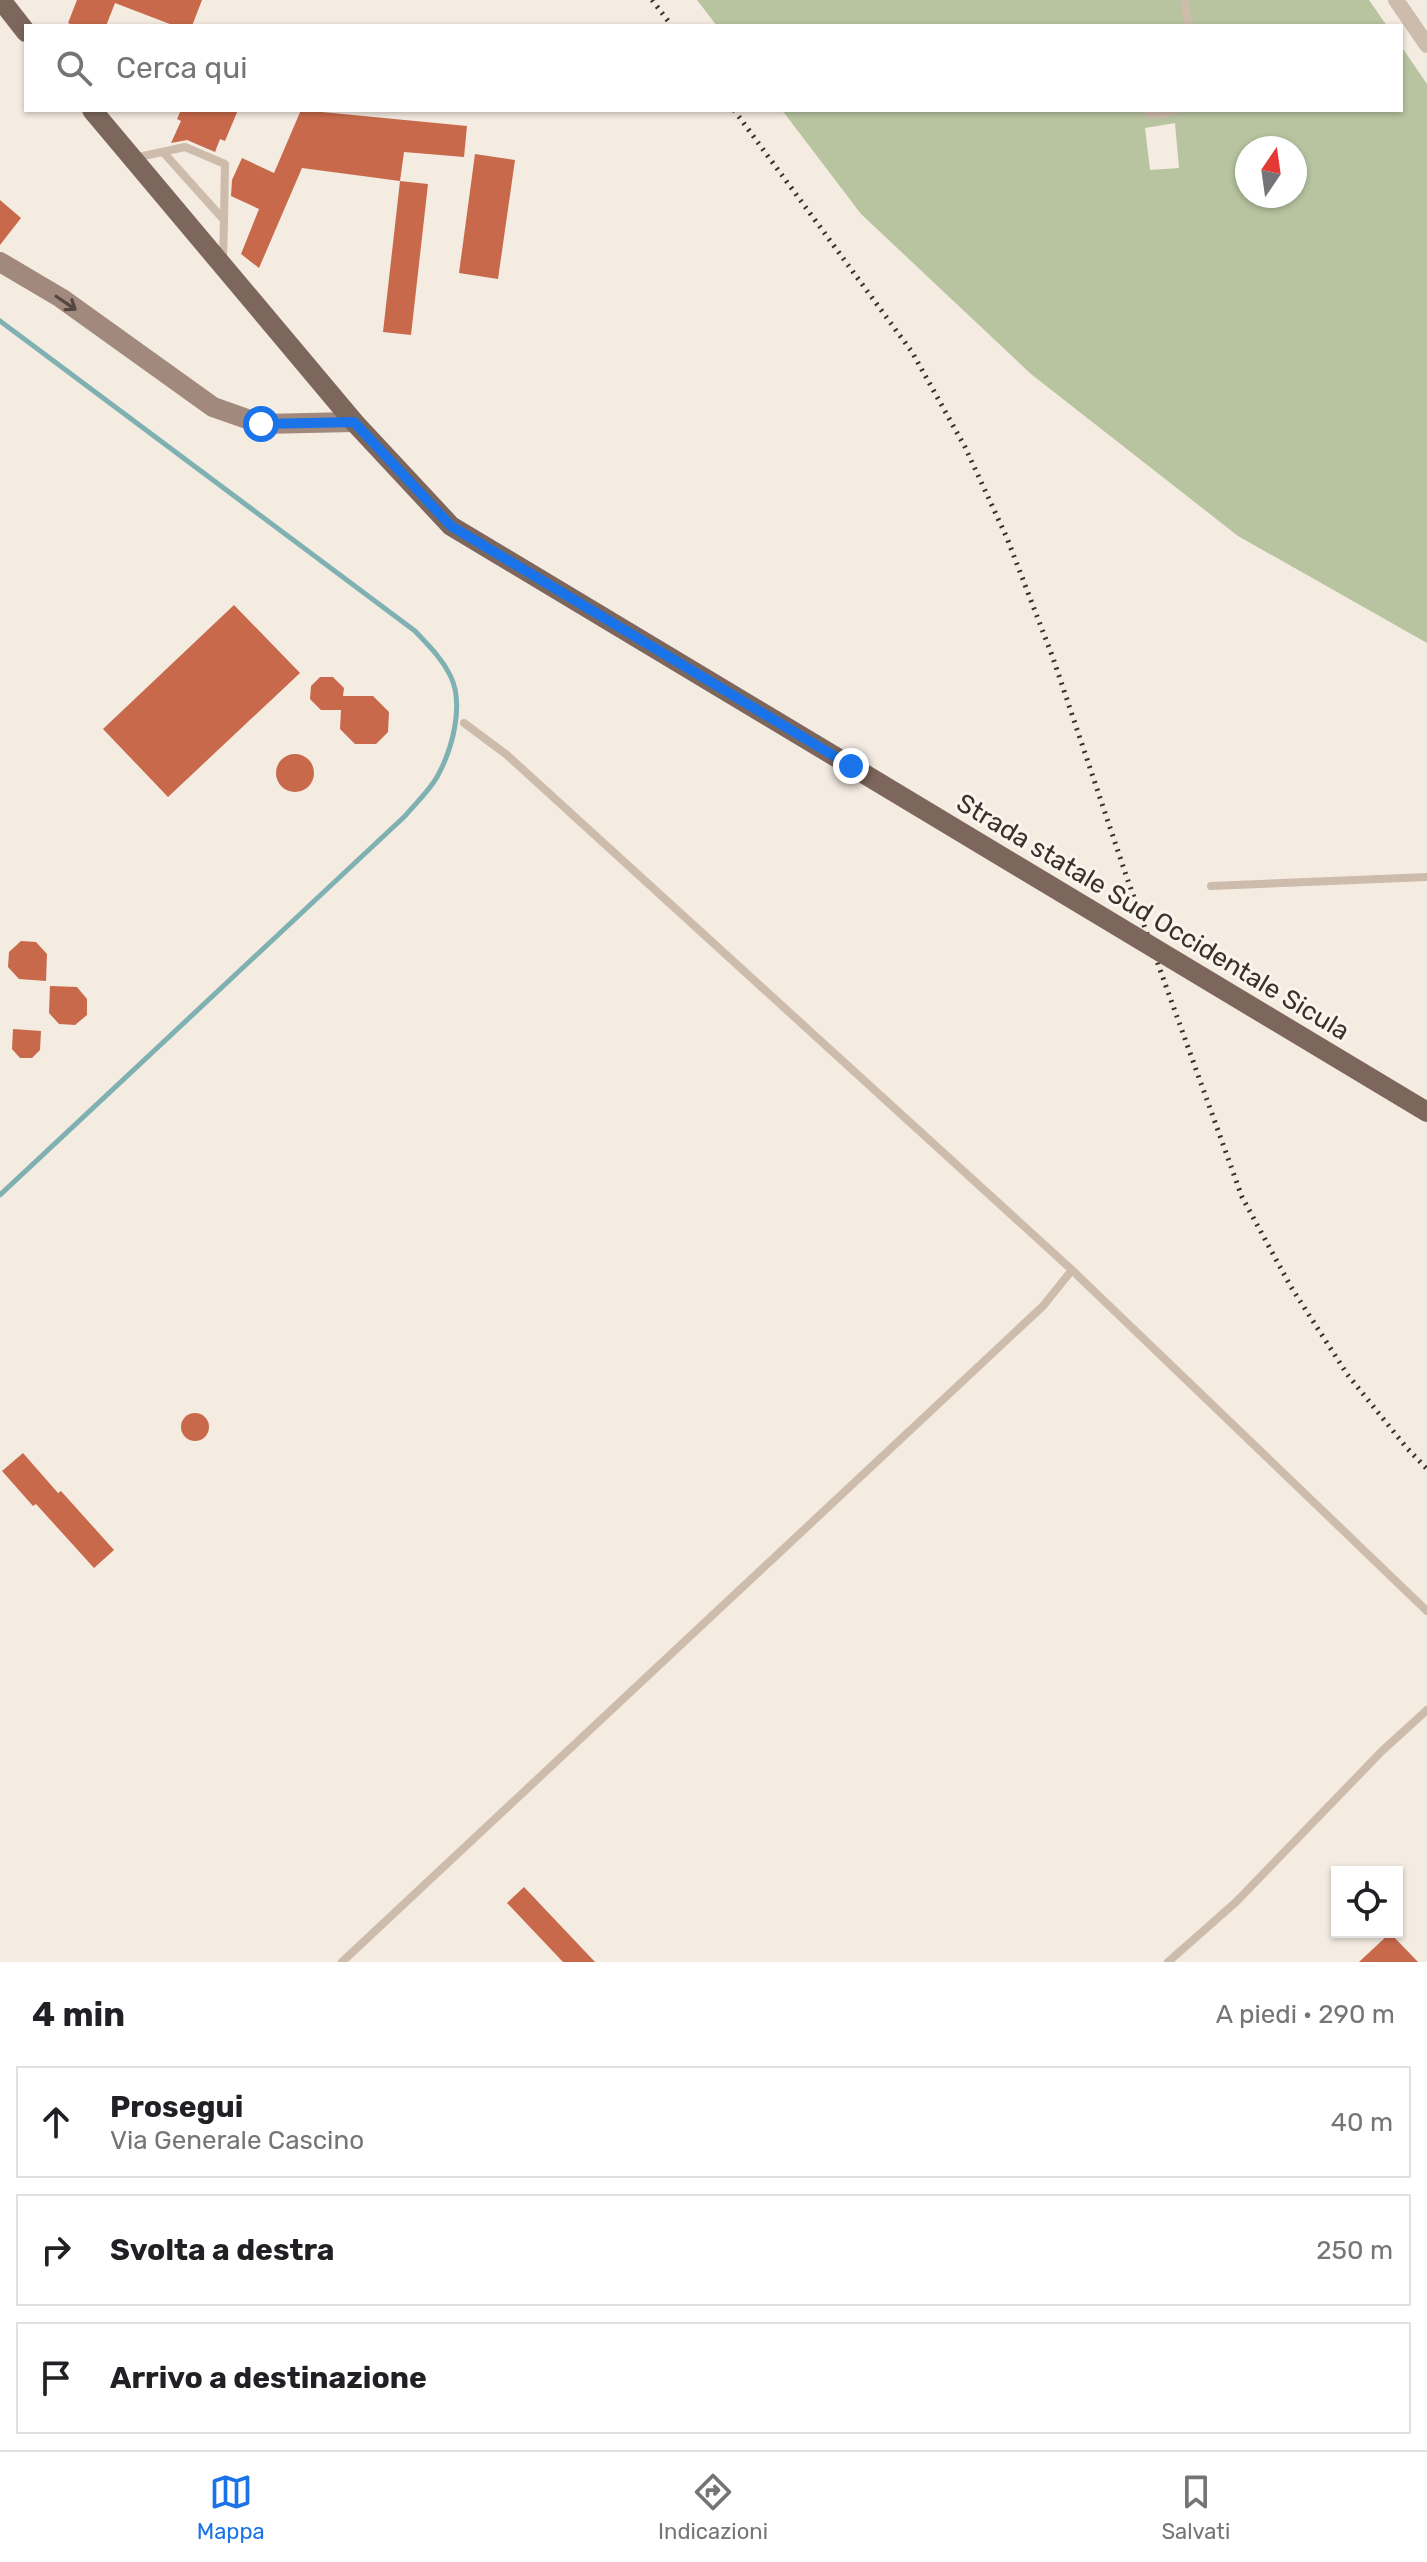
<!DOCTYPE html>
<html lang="it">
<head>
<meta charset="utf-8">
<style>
  body { margin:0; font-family:Rubik,sans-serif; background:#f2f2f2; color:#202124 }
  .controls { position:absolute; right:24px; bottom:24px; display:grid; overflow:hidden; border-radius:0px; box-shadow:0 2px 6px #0004 }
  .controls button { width:72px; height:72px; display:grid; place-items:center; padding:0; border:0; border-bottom:2px solid #e0e0e0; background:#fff; color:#202124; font:40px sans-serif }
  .compass { position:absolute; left:1235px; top:136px; width:72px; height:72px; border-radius:50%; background:#fff; box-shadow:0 2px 6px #0004; rotate:13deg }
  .stop { position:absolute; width:24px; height:24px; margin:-18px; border:6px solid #1a73e8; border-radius:50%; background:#fff }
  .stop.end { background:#1a73e8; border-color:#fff; box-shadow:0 2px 8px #0008 }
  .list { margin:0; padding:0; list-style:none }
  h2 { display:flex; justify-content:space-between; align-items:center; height:104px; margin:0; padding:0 32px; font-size:34px }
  h2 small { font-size:26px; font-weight:400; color:#757577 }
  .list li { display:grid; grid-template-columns:52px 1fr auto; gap:24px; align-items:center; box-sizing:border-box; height:112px; margin:0 16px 16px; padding:0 16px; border:2px solid #e0e0e0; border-radius:0px }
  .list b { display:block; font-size:30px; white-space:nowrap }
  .list p { margin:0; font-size:26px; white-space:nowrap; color:#757577 }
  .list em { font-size:26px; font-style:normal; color:#757577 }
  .icon { flex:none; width:44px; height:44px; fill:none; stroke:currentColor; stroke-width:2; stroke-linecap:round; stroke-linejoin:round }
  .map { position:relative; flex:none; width:1427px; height:1962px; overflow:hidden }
  .search { position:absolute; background:#fff; box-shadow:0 2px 6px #0004; left:24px; right:24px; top:24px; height:88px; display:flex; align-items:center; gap:20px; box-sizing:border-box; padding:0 28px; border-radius:0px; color:#757577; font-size:30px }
  .sheet { height:488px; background:#fff }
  nav { display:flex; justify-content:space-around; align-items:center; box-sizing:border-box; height:112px; border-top:2px solid #e0e0e0; background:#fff; font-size:22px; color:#757577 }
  nav a { display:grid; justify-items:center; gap:4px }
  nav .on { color:#1a73e8 }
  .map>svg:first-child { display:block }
  .green { fill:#b8c4a0; fill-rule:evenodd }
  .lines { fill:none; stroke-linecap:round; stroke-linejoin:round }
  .stream { stroke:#7fb0b2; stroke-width:5 }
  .building { fill:#c8694b }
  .lane { stroke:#cdbbac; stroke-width:8 }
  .street { stroke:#cdbbac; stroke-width:16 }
  .secondary { stroke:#a18a7d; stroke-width:20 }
  .primary { stroke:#7d675c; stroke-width:20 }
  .rail { stroke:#3b302b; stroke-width:5; stroke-dasharray:2 6; stroke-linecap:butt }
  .primary-bridge { stroke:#7d675c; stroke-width:20 }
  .oneway { stroke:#544640 }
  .route { stroke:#1a73e8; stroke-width:10 }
  .labels { text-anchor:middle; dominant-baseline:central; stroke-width:6; stroke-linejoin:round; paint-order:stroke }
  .street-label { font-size:26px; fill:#3b302b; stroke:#fbf5ee }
</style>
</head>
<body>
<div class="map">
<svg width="1427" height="1962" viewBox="0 0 1427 1962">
  <rect width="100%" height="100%" fill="#f4ebe1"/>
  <g class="green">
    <polygon points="697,0 1369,0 1387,26 717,26"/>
    <path d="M1401,46L1427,84V643L1238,536L1031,374L861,214L782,110H1401ZM1175,123L1179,168L1150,170L1145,128ZM1247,148H1295V196H1247Z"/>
  </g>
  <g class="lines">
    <path class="stream" d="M0,321L415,631C428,645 441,657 450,675C465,704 452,750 437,777C429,791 415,804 405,816L0,1195"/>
  </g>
  <g class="building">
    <polygon points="77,0 202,0 192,26 175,26 115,3 106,26 75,26 68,23"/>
    <polygon points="181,110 238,110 225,141 220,139 215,152 187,140 171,143 181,121 177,119"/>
    <polygon points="301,110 467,126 464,157 404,152 400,181 302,168 259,268 241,254 259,209 231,196 232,180 242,158 274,173"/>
    <polygon points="475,154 515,160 498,279 459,273"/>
    <polygon points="400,181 428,184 411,335 383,332"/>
    <polygon points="0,200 21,218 0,245"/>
    <polygon points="234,605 300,673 168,797 103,729"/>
    <polygon points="320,677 333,677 344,688 343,696 373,696 389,712 388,732 376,744 355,744 340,729 341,710 321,710 310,699 311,686"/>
    <circle cx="295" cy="773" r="19"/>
    <polygon points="21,941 36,942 47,954 46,981 19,979 8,967 9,952"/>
    <polygon points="50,986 77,987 87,999 87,1015 75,1025 59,1024 49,1013"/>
    <polygon points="13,1029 41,1031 40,1050 32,1058 20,1058 12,1049"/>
    <circle cx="195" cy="1427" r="14"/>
    <polygon points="23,1453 58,1493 61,1491 114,1550 94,1568 36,1504 33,1506 2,1471"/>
    <polygon points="524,1887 595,1962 563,1962 507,1903"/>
    <polygon points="1390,1933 1418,1962 1359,1962"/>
  </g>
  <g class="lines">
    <g class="lane">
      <polyline points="1185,0 1188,26"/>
      <polyline points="1147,110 1150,115 1163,114 1174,110"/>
      <polyline points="163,152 224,220 223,260"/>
      <polyline points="134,158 185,147 225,164 224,220"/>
      <polyline points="464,723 507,755 1072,1270 1427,1611"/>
      <polyline points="1211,886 1427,877"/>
      <polyline points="342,1962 1043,1306 1072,1270"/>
      <polyline points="1168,1962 1236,1902 1382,1751 1427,1710"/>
    </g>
    <polyline class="street" points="1396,0 1427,45"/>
    <polyline class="secondary" points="0,262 61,298 213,407 261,424 354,422"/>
    <g class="primary">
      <polyline points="1,0 26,32"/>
      <polyline points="92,110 354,422 451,526 851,766"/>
    </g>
    <g class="rail">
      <polyline points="652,0 672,26"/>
      <polyline points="734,110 912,352 965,447 1007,538 1053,658 1127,878 1242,1197 1291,1287 1347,1374 1406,1447 1427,1469"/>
    </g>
    <polyline class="primary-bridge" points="851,766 1427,1112"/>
  </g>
  <defs><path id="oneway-shaft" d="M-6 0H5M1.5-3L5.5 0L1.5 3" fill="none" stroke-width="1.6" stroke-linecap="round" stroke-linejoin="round" transform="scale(2)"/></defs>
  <use class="oneway" href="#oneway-shaft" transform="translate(66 303) rotate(34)"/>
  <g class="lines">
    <polyline class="route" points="261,424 354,422 451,526 851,766"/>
  </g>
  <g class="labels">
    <g class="street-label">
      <text transform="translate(1153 917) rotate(31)">Strada statale Sud Occidentale Sicula</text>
    </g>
  </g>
</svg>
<div class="controls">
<button><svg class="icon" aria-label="locate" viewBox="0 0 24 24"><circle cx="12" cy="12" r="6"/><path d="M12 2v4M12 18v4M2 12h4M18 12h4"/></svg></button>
</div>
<svg class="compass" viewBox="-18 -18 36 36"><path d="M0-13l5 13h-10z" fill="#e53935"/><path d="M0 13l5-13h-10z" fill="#757577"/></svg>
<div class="stop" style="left:261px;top:424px"></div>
<div class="stop end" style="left:851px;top:766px"></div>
<div class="search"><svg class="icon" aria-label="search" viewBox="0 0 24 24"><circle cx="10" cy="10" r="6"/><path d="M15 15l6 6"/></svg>Cerca qui</div>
</div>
<section class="sheet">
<h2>4 min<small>A piedi · 290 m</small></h2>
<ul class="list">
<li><svg class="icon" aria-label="ahead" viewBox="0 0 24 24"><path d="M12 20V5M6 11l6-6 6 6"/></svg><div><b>Prosegui</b><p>Via Generale Cascino</p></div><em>40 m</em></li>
<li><svg class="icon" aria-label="right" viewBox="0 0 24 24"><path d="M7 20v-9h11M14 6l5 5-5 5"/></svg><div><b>Svolta a destra</b></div><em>250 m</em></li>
<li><svg class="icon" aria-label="arrive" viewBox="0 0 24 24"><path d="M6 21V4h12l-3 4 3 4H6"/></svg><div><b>Arrivo a destinazione</b></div></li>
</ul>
</section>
<nav>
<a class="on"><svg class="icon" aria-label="map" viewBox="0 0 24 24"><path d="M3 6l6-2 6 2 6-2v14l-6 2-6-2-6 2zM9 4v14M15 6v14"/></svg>Mappa</a>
<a><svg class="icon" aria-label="directions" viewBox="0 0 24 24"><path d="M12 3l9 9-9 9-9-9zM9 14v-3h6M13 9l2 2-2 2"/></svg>Indicazioni</a>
<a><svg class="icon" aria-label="saved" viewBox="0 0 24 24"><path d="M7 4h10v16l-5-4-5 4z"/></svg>Salvati</a>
</nav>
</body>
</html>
